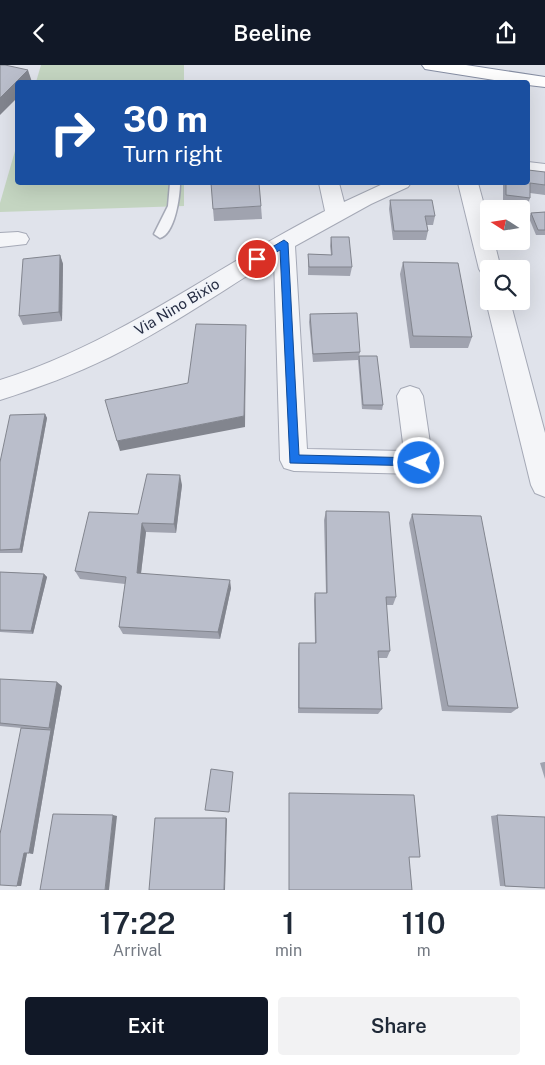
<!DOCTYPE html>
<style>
body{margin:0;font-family:"Public Sans",sans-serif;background:#f2f2f3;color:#1f2937;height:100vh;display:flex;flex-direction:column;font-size:19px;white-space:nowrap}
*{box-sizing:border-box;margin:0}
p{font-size:16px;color:#747a83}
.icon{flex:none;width:28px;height:28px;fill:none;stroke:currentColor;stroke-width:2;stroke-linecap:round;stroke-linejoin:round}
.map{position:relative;height:825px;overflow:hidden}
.sheet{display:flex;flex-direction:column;background:#fff;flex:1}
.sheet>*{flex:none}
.top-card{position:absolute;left:15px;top:15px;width:515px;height:105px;border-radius:5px;box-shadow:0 5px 20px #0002;background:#1a4fa0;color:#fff;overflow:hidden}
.needle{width:32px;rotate:282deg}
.fabs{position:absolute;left:480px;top:135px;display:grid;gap:10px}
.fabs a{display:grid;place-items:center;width:50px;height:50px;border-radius:5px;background:#fff;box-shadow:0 5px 20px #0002;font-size:25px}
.pin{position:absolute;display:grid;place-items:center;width:42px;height:42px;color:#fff;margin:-21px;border:2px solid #fff;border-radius:50%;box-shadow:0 1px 5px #0007}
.me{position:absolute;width:55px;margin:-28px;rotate:271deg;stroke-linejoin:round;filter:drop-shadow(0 0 4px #0008)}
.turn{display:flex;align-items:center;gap:18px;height:105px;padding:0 25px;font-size:22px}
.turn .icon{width:65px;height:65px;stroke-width:2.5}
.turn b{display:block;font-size:35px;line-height:42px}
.eta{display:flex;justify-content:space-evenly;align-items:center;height:85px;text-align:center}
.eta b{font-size:30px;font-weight:600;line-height:35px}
.primary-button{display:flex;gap:10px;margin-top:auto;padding:10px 25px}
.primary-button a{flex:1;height:58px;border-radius:5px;background:#111827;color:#fff;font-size:20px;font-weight:600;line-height:58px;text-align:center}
.primary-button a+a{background:#f2f2f3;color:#1f2937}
header{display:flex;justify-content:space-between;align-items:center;height:65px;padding:0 25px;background:#111827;color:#fff;font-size:22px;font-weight:600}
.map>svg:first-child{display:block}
.green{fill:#c4d5c1}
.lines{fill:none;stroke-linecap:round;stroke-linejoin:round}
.lane-casing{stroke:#a5a9b6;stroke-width:3}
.street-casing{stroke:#a5a9b6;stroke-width:2}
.highway-casing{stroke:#868ea3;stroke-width:2}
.lane{fill:#f4f5f8;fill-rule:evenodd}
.street{fill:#f4f5f8;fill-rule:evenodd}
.highway{fill:#fff;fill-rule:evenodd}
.wall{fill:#a0a3af}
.shaded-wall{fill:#82858e}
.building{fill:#babecb;stroke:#82858e}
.route{fill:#1a73e8;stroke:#114b97}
.labels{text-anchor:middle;stroke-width:4;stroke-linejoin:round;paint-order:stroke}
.street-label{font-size:15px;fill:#272e44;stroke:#f0f3f8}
</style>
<header><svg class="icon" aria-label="back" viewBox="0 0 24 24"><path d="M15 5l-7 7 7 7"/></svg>Beeline<svg class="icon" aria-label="share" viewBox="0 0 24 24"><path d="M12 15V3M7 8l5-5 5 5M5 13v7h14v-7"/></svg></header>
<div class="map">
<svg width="545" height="825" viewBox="0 0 545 825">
<rect width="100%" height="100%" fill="#e0e3eb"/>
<g class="green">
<polygon points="41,0 184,0 184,17 36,17"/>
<polygon points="17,79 18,118 184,118 184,141 0,147 0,138"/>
</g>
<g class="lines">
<g class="lane-casing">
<path id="lane" d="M170,118h10c0,13 -5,51 -20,55l-6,-4 14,-28z"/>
</g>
<g class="street-casing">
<g id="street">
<polygon points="528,97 545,99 545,111 528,109"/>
<path d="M319,118h20l5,19 41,-19h26l-3,4 -37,17 -76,42 12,203 97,2 -7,-55 4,-7 9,-3 9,3 4,7 10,67 -4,8 -10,3 -125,-3 -10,-3 -4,-8 -6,-201c-54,33 -107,70 -164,98 -35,17 -72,31 -110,43v-20c119,-37 215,-113 325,-169z"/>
<polygon points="458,118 478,118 489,158 489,176 494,176 501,204 489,204 489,211 482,209 479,204"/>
<polygon points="18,167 26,169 29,174 26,179 0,182 0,168"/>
<polygon points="489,232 489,236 510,236 545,368 545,432 535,428 531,420 486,236"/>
</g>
</g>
<g class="highway-casing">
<polygon id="highway" points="422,0 466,0 545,12 545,22 528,20 528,18 513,18 431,5 425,4"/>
</g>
<use href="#lane" class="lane"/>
<use href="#street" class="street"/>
<use href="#highway" class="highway"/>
</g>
<g class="wall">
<polygon points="545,107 545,130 530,128 530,133 527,142 503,140 503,118 528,118"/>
<polygon points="390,135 435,151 433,160 427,160 428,166 426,175 393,175 389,144"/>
<polygon points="261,141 262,154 214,156 213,144"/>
<polygon points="545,147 545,170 536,170 529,153 531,148"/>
<polygon points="331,172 352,202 350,211 308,210 308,189 331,190 330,181"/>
<polygon points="60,190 63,199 62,256 23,260 19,251"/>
<polygon points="403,197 472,272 468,283 410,283 400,209"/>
<polygon points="310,249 360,287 359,291 383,340 382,345 362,344 358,295 313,297 309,257"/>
<polygon points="45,349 47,353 22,488 0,488 0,397"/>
<polygon points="182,420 176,468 146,467 141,508 231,523 220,574 123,569 119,562 125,519 80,514 75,506 138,449"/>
<polygon points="326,446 396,532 393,540 386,540 390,586 387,593 378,593 382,644 378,649 298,648 298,584 299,578 315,578 314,535 315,528 326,528 324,455"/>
<polygon points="412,449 518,643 511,648 442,646 409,458"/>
<polygon points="0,507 44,509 47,512 33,569 0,567"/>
<polygon points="0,614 62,621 54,666 33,789 27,788 21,821 17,821 21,663 0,661"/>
<polygon points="544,697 545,697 545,714 540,698"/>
<polygon points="289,728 420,792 409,792 412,825 289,825"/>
<polygon points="497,750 545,823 500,821 491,751"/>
</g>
<g class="shaded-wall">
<polygon points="28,5 32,17 18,18 18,32 0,50 0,33"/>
<polygon points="60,190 63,199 62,256 59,247"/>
<polygon points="246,260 246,272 245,362 120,386 117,376 244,351"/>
<polygon points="45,349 47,353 22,488 20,484"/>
<polygon points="180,410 182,420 176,468 174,459"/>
<polygon points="142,458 146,467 140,516 137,508"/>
<polygon points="44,509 47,512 33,569 31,566"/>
<polygon points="230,515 231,523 220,574 218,567"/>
<polygon points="57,617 62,621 54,666 33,789 29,788 51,664 49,663"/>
<polygon points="113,750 117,751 109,825 105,825"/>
<polygon points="226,753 227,754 225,825 224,825"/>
<polygon points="24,788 27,788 21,821 17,821"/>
</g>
<g class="building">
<polygon points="0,0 5,0 28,5 0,33"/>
<polygon points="528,105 545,107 545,120 530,118 530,133 506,130 506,118 528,118"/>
<polygon points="211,118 259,118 261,141 213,144"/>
<polygon points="390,135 432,135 435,151 425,151 428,166 394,166"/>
<polygon points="545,147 545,165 538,165 531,148"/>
<polygon points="331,172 349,172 352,202 309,202 308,189 332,190"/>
<polygon points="60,190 59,247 19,251 23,194"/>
<polygon points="403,197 458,198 472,272 413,271"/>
<polygon points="357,248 360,287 313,289 310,249"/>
<polygon points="196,259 246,260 244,351 117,376 105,335 188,318"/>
<polygon points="359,291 377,291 383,340 363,340"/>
<polygon points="45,349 20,484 0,485 0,397 10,350"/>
<polygon points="147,409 180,410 174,459 142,458 137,508 230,515 218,567 119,562 126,512 75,506 89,447 138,449"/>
<polygon points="326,446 389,447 396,532 386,532 390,586 378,586 382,644 299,643 299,578 316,578 315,528 327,528"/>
<polygon points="412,449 481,451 518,643 448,641"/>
<polygon points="0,507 44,509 31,566 0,565"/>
<polygon points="0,614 57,617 49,663 0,658"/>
<polygon points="21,663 51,665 29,788 24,788 17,821 0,820 0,769"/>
<polygon points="211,704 233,707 229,747 205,745"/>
<polygon points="289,728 414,730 420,792 409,792 412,825 289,825"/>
<polygon points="53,749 113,750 105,825 40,825"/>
<polygon points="497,750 545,752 545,823 505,821"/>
<polygon points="155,753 226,753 224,825 149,825"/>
</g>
<polygon class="route" points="284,175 288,178 299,390 419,393 425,398 423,401 290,398 280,185 260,197 254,197 252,194"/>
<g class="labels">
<g class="street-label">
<text transform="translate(177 242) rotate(-31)" y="5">Via Nino Bixio</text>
</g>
</g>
</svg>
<div class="fabs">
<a><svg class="needle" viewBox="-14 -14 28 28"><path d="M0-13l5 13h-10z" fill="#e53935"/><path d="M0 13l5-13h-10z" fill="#747a83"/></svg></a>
<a><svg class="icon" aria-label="search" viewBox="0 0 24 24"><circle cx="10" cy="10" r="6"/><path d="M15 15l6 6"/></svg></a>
</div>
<div class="pin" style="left:257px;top:194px;background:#d93025"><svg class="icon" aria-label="arrive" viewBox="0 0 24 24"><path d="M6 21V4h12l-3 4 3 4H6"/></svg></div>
<svg class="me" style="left:419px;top:398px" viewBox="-20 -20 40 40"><circle r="17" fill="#1a73e8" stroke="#fff" stroke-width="3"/><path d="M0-11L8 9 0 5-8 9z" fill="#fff"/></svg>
<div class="top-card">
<div class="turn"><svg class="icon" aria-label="right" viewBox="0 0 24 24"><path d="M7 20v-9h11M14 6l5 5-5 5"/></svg><div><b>30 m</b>Turn right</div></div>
</div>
</div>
<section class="sheet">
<div class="eta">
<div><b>17:22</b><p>Arrival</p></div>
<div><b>1</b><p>min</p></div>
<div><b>110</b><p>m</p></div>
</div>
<div class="primary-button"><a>Exit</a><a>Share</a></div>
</section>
